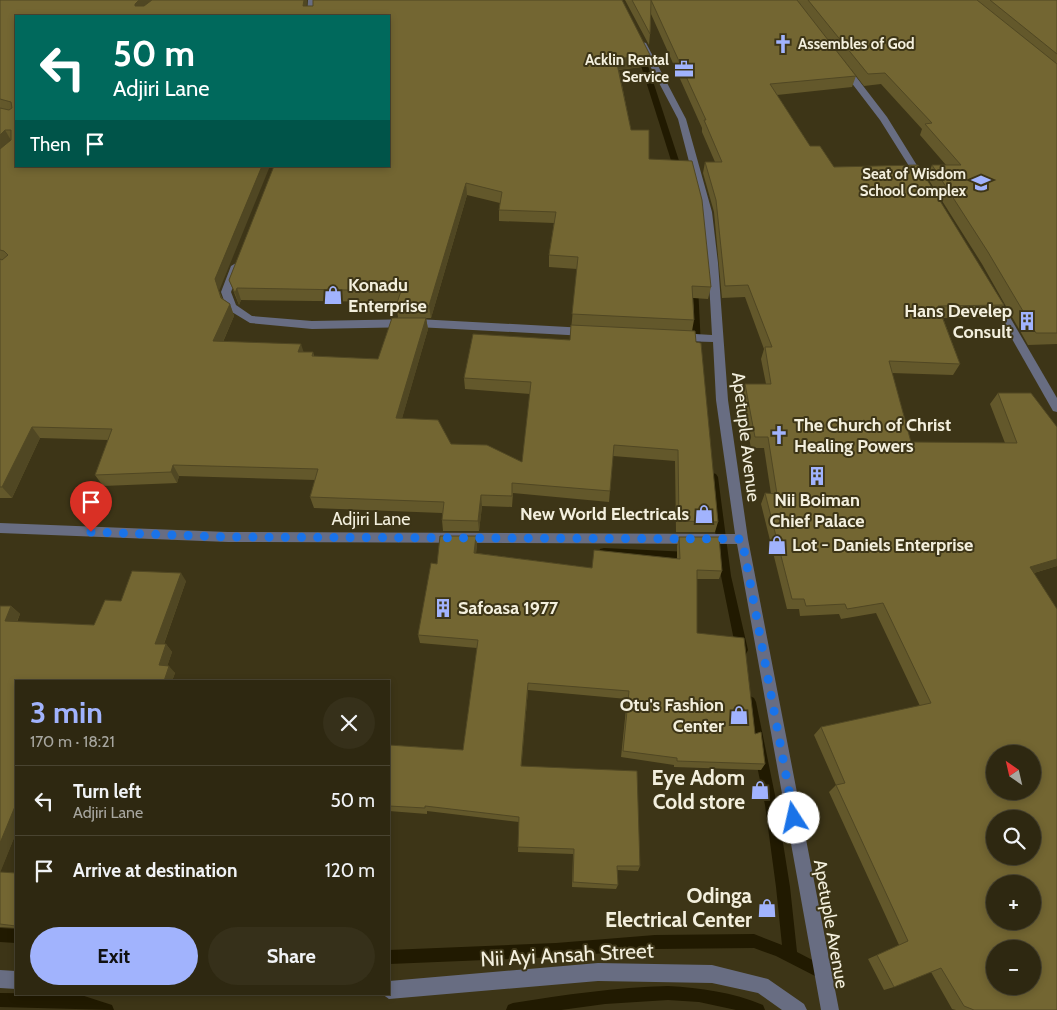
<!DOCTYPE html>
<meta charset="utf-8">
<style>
body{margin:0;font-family:Cabin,sans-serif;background:#36301a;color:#f1f3f6;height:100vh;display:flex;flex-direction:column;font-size:19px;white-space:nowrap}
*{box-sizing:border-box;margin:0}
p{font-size:16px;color:#a7a69f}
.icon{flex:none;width:28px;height:28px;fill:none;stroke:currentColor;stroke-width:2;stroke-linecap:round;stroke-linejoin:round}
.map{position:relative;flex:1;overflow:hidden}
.panel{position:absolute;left:15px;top:680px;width:375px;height:315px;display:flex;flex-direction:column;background:#2e2811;border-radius:0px;box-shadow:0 2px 8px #0003,0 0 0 1px #494431}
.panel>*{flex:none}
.hud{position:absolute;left:15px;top:15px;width:375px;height:152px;border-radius:0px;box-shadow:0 2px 8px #0003,0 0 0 1px #494431;background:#00695c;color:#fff;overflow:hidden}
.needle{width:32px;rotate:326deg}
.fabs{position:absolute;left:986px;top:745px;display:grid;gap:10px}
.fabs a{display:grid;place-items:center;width:55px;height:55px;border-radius:50%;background:#2e2811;box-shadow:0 2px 8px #0003,0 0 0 1px #494431;font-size:25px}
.pin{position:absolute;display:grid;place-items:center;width:42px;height:42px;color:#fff;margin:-51px -21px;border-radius:50% 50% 50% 0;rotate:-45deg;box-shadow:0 0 5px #0007}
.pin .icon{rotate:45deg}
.me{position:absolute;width:55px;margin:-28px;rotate:350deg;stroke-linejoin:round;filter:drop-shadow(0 0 4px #0008)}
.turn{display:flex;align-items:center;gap:18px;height:105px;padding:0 15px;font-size:22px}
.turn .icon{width:65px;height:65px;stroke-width:2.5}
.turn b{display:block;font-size:35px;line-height:42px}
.then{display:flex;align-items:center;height:48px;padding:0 15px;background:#0003;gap:10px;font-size:19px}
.round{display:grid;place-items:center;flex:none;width:52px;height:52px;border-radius:26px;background:#36301a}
.head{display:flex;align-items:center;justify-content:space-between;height:85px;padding:0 15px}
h1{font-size:30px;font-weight:700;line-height:38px;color:#a1b3fd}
.cta{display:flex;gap:10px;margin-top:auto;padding:10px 15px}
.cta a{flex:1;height:58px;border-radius:30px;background:#a1b3fd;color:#111;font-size:20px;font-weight:700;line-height:58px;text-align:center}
.cta a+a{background:#36301a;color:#f1f3f6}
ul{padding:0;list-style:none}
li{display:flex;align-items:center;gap:15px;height:70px;padding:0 15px;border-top:1px solid #494431}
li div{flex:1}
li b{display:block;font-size:19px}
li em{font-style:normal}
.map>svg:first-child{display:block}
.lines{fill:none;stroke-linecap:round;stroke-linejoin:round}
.stream{fill:#211a01;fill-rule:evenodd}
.minor{fill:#686d82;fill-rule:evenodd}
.wall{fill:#63582b;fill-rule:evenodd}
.shaded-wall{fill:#504723}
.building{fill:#736632;stroke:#504723;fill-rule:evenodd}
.route{stroke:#1a73e8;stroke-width:9;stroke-dasharray:0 16.2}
.labels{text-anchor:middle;stroke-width:4;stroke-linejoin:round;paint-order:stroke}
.far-poi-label{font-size:15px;font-weight:bold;fill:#f3efdd;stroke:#3d3517;text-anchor:end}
.poi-label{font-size:18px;font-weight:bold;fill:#f3efdd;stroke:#3d3517;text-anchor:start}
.street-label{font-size:18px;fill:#f3efdd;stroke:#3d3517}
.near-poi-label{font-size:21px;font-weight:bold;fill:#f3efdd;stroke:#3d3517;text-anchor:end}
.near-street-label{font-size:21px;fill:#f3efdd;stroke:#3d3517}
</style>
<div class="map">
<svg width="1057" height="1010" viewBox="0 0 1057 1010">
<rect width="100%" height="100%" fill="#3d3517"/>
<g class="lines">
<g class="stream">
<polygon points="637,53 641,53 648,66 683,173 681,174 675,173"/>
<polygon points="694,283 698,286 701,347 697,350 693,347 690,286"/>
<polygon points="713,473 716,474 718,477 731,576 748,650 746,654 742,655 738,654 736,650 721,576 708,477 710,474"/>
<polygon points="604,548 689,552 693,553 694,556 693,559 689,560 604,556 600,555 599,552 600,549"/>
<polygon points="750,696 754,698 756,702 777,805 790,887 797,952 822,965 824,970 822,975 817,977 776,956 754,948 655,949 556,957 389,964 389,950 556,943 655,935 754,934 782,945 776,887 765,805 744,702 746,698"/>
<polygon points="0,928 16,929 16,943 0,942"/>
<path d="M668,986c33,2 64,6 95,19l2,5h-29l-37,-8 -31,-2 -63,4 -44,6h-55l2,-5 5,-2c52,-8 103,-16 155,-17z"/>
<polygon points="0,993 78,994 112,1005 114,1010 0,1007"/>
</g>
<g class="minor">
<polygon points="308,0 314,0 314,16 307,16"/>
<polygon points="639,41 646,43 686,119 712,212 718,263 728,400 748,539 839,1010 821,1010 737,544 228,542 0,533 0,523 228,532 735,534 716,400 713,342 679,341 674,337 679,333 712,335 708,263 702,212 678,119 638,43"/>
<polygon points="841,65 847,65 887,117 926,180 925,182 919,182 880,120 841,69"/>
<polygon points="236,263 241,266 231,292 236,305 252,316 312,321 417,319 586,328 591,332 586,336 417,327 312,329 250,323 227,309 221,292 231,266"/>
<polygon points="992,292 997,295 1057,398 1057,412 1053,411 987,295"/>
<polygon points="598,963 712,965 768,979 804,1004 807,1010 782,1010 758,993 712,983 598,981 389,999 382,994 389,994 389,981"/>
<polygon points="0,970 16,971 16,989 0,988"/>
</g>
</g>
<g class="wall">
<path d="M0,0h307l-1,6 343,60 -30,4 12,60 18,29 62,128 -3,12 -15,-1 1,22 -2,11 4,11 22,180 -3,10h-39l-1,-71 -62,-5 -4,46 -96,-9 -1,14 -30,-1 -3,25h-36l-1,-11v-7l-128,-5 -4,-11 5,-17 -136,-4 -2,7 -74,3 -8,-11 13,-35 -68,-2 -28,60h-12zM16,16l373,150 -160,114 10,25 2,-5 156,2 -1,4 2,11 -20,42 -64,-3 -1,-4h-9l-81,-10 11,-26 -4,-12 -8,-6 -3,-7zM467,195l33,8 -1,7v11l55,2 -5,32v12l28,2 -7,71 -106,38 1,11 65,5 -8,68 -71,-18 -49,-26 26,-89 -2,-11h5z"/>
<polygon points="625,0 1057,0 1057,344 1028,345 982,264 927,177 932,165 946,165 920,135 922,129 881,84 864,86 841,56 856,76 852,87 777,95 810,146 834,167 1004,305 997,317 943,318 960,364 953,375 892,373 911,442 1005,443 990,404 998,393 1057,427 1057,566 1034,573 1057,1010 956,1010 952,1009 931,972 894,987 884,990 868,959 899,945 829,792 836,785 814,735 821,727 920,706 876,613 841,619 839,614 800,616 799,609 787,609 761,504 765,493 771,494 764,448 751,448 741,396 745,384 766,384 761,359 764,349 745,297 722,298 714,212 703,173 705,162 715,162 702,132 702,128 651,14 650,34 649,45"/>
<polygon points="476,536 477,545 476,553 592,568 677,559 677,546 679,537 722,571 719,579 697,579 697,633 755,734 765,764 761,770 674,767 674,765 621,757 627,699 528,690 521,766 640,866 638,871 617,870 618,885 616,889 572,887 573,854 518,852 519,822 427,811 427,814 389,811 389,745 463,750 477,648 420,643 418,635 437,564"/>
<polygon points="186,581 164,644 166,644 172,652 167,666 175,673 172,681 16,681 16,833 0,872 16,873 16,928 0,927 0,606 11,606 20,614 17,622 94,625 121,601"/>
</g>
<g class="shaded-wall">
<polygon points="139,0 157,0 139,15 135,6 135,4"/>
<polygon points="304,0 307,0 306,16 303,6"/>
<polygon points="650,55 649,66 615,70 616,59"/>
<polygon points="5,130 12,142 0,153 0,135"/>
<polygon points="262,166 270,166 219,291 225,310 215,279"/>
<polygon points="466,183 467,195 431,318 429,306"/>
<polygon points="237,288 241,300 239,305 235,293"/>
<polygon points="230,304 234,316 218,353 213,341"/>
<polygon points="426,318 428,329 399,429 396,418"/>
<polygon points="301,344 305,356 298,352"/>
<polygon points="32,427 40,438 12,498 2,487"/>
<polygon points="173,465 179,476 177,483 171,472"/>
<polygon points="481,495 482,506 479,531 478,521"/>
<polygon points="476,536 477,545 475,562 474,553"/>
<polygon points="1057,559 1057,566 1020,577 1030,567"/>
<polygon points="181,573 186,581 161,652 155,644"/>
<polygon points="11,606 20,614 13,629 5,621"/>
<polygon points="166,644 172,652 165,673 159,665"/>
<polygon points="169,666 175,673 172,681 164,681"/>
<polygon points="528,683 528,690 521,772 521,766"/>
<polygon points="16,804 16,833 0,873 0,843"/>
</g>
<g class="building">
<polygon points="0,0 139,0 135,4 135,6 144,6 152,0 304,0 303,6 313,6 313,0 622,0 650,55 616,59 631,130 649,130 649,159 692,161 702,200 711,287 692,286 694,320 572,314 578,257 549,255 556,212 499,210 502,192 466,183 429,306 396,306 401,291 237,288 235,293 229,280 274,166 389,166 389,16 16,16 16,166 262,166 215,279 221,298 230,304 213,341 301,344 298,352 313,352 312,356 378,359 392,318 426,318 396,418 438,420 451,444 487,445 522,462 531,382 464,378 473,334 570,340 571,325 695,331 696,342 701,343 718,522 679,521 678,450 614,445 610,491 512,483 512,496 481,495 478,521 442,520 444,502 310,497 318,469 173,465 171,472 95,475 112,429 32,427 2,487 0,487 0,259 2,260 8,255 4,251 0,250 0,149 11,140 11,130 5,130 0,135 0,108 9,110 12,108 11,102 0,99"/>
<path d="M632,0h165l59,76 -86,8 40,62h10l14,21 84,-2 86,140 -66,1 22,58 -71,-3 22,81 106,1 -19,-50h33l26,34v132l-27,8 27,42v401h-83l-10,-4 -23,-38 -47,19 -17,-32 31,-14 -72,-156 9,-2 -24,-56 110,-24 -48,-100 -36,6 -2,-5 -39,2 -2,-7h-12l-27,-106 12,1 -9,-57h-13l-10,-53h26l-6,-37h7l-24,-62 -23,1 -9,-86 -11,-38h17l-18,-42h2l-55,-120 -1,34zM995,754h37v37h-37zM995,819h37v37h-37zM995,884h37v37h-37zM995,949h37v37h-37z"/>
<polygon points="808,0 977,0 1057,64 1057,333 1036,333 988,252 932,165 961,165 925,124 932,123 885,73 868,74"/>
<polygon points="990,0 1057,0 1057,54"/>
<polygon points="440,536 476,536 474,553 592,568 594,550 680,559 679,537 719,537 722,571 697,570 697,633 744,638 755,734 761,732 765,764 677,761 677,758 623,751 629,691 528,683 521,766 637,771 640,866 617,866 618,885 573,882 574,849 518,847 519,817 425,806 425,808 389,806 389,745 463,750 478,640 418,635 431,563 437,564"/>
<polygon points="132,571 181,573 155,644 166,644 159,665 169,666 164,681 16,681 16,804 0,843 0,606 11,606 5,621 94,625 105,600 121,601"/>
<polygon points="0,872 16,873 16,926 0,924"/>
</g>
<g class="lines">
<polyline class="route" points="91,532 228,537 742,539 794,818"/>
</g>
<defs>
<g id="church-bare" transform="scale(1.5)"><path d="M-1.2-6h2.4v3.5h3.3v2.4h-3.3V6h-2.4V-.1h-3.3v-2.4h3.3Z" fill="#a1b3fd" stroke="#3d3517" stroke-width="2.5" paint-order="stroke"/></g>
<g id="office-bare" transform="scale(1.5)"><path d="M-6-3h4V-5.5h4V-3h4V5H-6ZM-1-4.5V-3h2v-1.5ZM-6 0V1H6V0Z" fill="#a1b3fd" stroke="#3d3517" stroke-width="2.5" paint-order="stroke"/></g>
<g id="school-bare" transform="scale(1.5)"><path d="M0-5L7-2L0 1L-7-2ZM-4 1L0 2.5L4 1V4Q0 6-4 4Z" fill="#a1b3fd" stroke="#3d3517" stroke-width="2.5" paint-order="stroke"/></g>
<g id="shop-bare" transform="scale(1.5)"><path d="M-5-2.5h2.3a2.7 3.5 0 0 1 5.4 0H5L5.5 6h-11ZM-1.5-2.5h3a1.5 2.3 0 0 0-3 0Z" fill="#a1b3fd" stroke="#3d3517" stroke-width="2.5" paint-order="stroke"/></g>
<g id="building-bare" transform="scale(1.5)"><path d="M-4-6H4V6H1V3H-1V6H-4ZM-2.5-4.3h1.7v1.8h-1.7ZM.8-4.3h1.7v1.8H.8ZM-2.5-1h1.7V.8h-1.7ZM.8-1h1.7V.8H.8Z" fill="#a1b3fd" stroke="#3d3517" stroke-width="2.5" paint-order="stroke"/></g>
</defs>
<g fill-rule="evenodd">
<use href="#church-bare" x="783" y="44"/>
<use href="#office-bare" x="684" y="69"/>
<use href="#school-bare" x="981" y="183"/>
<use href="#shop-bare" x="333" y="295"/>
<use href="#building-bare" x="1027" y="321"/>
<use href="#church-bare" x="779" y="435"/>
<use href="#building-bare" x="817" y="476"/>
<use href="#shop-bare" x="704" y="514"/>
<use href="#shop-bare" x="777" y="545"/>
<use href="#building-bare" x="443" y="608"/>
<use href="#shop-bare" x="739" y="715"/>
<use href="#shop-bare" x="760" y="790"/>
<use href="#shop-bare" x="767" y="908"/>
</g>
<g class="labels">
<g class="far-poi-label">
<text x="798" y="49" text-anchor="start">Assembles of God</text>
<text x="669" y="65">Acklin Rental<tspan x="669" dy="17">Service</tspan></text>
<text x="966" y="179">Seat of Wisdom<tspan x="966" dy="17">School Complex</tspan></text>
</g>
<g class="poi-label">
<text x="348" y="291">Konadu<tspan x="348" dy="21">Enterprise</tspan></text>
<text x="1012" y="317" text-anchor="end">Hans Develep<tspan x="1012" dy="21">Consult</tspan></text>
<text x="794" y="431">The Church of Christ<tspan x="794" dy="21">Healing Powers</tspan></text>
<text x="817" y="506" text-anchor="middle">Nii Boiman<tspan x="817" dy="21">Chief Palace</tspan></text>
<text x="689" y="520" text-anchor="end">New World Electricals</text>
<text x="792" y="551">Lot - Daniels Enterprise</text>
<text x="458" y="614">Safoasa 1977</text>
<text x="724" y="711" text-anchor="end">Otu's Fashion<tspan x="724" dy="21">Center</tspan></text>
</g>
<g class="street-label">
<text transform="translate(746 437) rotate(83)" y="6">Apetuple Avenue</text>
<text x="371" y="525">Adjiri Lane</text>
<text transform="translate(831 924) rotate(80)" y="6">Apetuple Avenue</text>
</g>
<g class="near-poi-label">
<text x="745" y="785">Eye Adom<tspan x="745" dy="24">Cold store</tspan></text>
<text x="752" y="903">Odinga<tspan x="752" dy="24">Electrical Center</tspan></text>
</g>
<g class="near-street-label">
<text transform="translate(567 955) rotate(-3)" y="7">Nii Ayi Ansah Street</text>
</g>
</g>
</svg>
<div class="fabs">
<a><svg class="needle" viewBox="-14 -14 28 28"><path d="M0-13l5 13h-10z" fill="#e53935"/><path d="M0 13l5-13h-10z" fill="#a7a69f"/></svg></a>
<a><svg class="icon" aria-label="search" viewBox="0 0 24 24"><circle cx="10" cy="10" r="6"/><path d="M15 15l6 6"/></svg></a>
<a>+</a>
<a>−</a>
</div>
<div class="pin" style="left:91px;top:532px;background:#d93025"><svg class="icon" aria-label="arrive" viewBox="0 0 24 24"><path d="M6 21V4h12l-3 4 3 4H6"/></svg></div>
<svg class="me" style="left:794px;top:818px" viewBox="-20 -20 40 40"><circle r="19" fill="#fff"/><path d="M0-13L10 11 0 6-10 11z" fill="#1a73e8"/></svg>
<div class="hud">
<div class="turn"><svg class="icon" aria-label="left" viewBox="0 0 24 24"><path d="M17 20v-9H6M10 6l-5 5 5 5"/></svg><div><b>50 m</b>Adjiri Lane</div></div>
<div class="then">Then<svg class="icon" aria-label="arrive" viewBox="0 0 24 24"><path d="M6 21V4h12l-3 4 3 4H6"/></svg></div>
</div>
<section class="panel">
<div class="head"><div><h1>3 min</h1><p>170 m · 18:21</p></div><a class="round"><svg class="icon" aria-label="close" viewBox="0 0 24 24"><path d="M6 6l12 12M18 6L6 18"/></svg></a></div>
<ul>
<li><svg class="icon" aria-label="left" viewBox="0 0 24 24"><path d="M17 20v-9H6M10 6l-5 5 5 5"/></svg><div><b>Turn left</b><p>Adjiri Lane</p></div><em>50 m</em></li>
<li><svg class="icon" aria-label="arrive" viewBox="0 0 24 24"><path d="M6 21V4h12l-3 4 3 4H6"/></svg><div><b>Arrive at destination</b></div><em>120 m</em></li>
</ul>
<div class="cta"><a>Exit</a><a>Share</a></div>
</section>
</div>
